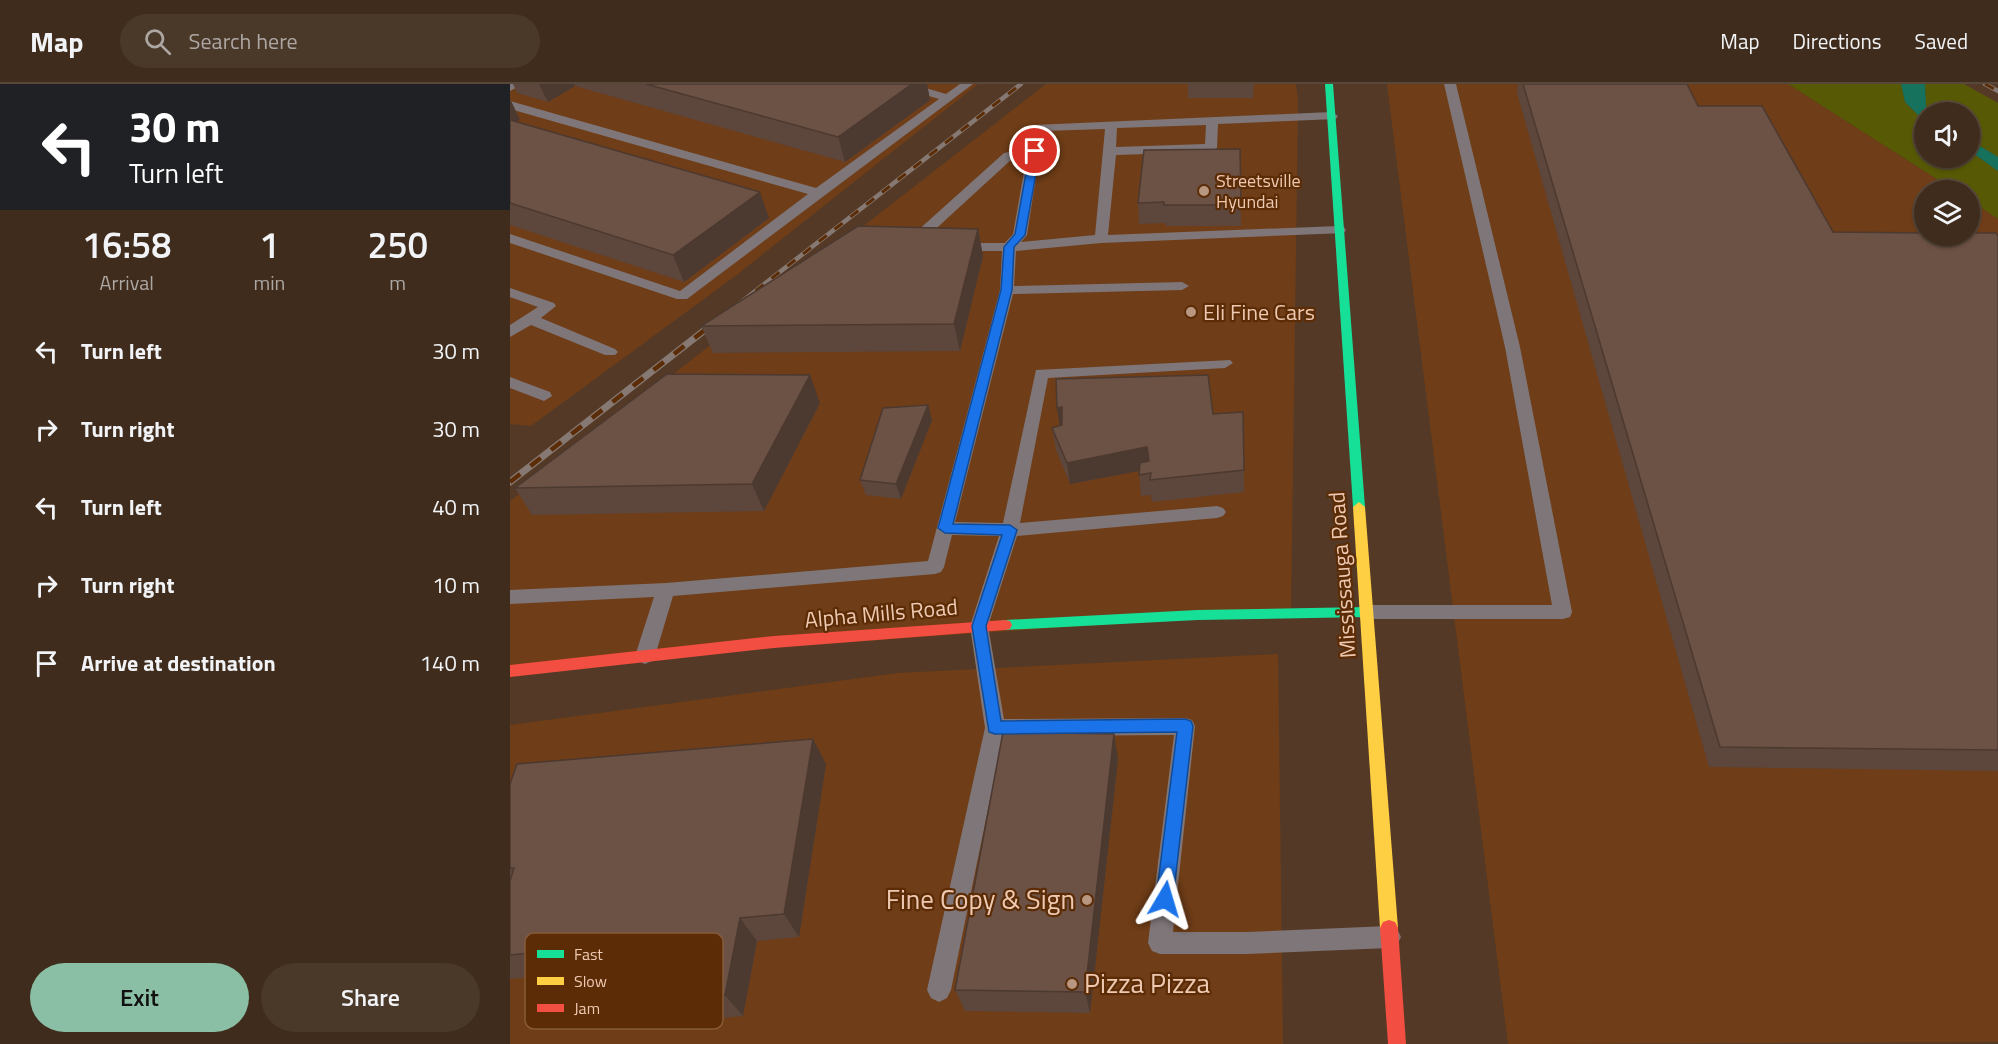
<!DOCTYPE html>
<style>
body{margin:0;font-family:"Titillium Web",sans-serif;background:#4a3829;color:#f1f3f6;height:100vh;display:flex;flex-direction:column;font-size:22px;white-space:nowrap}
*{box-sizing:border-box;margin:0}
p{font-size:20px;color:#ada7a3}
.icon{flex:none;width:33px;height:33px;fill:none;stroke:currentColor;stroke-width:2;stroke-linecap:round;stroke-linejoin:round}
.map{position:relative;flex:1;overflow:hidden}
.drawer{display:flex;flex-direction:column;background:#3f2c1c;width:510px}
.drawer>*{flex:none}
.guide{background:#202124;color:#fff;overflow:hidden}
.buttons{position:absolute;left:1404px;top:18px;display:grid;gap:12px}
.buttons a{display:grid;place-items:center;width:66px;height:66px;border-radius:50%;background:#3f2c1c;box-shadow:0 2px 4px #0004,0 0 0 2px #58483b;font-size:30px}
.pin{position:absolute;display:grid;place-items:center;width:51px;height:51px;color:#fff;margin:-26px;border:3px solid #fff;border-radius:50%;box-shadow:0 2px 6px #0007}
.me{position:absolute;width:66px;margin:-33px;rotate:7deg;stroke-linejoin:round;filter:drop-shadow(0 0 4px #0008)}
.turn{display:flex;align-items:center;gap:21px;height:126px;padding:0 30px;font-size:27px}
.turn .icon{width:78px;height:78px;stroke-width:2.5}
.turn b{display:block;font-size:42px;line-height:51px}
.eta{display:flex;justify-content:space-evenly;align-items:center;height:102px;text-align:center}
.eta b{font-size:36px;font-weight:600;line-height:42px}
.primary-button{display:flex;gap:12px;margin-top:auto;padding:12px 30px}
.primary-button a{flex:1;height:69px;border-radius:36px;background:#8abfa5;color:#111;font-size:24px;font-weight:600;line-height:69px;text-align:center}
.primary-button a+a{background:#4a3829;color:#f1f3f6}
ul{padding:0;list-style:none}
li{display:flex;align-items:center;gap:18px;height:78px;padding:0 30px}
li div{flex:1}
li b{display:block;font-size:22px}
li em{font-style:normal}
header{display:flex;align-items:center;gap:36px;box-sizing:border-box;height:84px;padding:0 30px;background:#3f2c1c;border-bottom:2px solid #58483b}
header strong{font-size:28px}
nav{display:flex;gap:33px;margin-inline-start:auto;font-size:21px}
.search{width:420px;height:54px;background:#4a3829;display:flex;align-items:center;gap:15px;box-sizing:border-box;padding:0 21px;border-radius:33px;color:#ada7a3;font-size:22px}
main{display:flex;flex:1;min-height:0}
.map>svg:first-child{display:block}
.built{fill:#6f3d17}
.green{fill:#575905}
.water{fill:#16725d}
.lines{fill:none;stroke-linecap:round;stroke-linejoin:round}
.lane{fill:#7f7679;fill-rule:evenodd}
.fast{fill:#16e098;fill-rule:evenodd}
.slow{fill:#ffcf43;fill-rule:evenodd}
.jam{fill:#f24e42;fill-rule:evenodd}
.rail-far1-casing{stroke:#867872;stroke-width:4.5}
.rail-casing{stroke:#867872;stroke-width:7}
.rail-far1{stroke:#5b2c05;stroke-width:3;stroke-dasharray:10;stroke-linecap:butt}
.rail{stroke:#5b2c05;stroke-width:4.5;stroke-dasharray:13;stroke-linecap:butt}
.wall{fill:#5d463b}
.shaded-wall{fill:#4c3930}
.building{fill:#6c5145;stroke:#4c3930;stroke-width:1.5}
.route{fill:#1a73e8;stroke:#114b97;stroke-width:1.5}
.poi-dot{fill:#b89781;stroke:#5b2c05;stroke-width:2}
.labels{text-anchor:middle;stroke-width:4.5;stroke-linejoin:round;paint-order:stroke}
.far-poi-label{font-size:18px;fill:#eec9b2;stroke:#5b2c05;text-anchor:start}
.poi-label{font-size:22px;fill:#eec9b2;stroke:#5b2c05;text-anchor:start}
.street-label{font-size:22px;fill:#eec9b2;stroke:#5b2c05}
.near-poi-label{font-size:27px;fill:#eec9b2;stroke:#5b2c05;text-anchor:end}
.key{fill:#5b2c05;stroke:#875b39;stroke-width:1.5}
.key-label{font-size:16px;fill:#eec9b2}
</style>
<header>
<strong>Map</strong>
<div class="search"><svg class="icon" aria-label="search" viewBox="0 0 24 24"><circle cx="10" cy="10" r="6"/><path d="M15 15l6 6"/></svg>Search here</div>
<nav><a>Map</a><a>Directions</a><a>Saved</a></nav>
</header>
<main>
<section class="drawer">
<div class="guide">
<div class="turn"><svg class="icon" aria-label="left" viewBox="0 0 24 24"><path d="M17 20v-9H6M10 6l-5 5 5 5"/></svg><div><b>30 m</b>Turn left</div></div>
</div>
<div class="eta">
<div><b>16:58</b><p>Arrival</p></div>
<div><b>1</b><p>min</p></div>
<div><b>250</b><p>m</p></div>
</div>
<ul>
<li><svg class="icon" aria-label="left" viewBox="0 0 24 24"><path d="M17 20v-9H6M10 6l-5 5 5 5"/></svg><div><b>Turn left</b></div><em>30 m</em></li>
<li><svg class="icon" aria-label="right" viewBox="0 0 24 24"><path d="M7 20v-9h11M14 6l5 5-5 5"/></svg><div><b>Turn right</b></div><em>30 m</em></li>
<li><svg class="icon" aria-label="left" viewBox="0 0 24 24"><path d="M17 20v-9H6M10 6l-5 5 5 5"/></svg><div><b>Turn left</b></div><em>40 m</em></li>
<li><svg class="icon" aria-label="right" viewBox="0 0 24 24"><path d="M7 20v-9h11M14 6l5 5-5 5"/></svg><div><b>Turn right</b></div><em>10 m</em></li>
<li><svg class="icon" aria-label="arrive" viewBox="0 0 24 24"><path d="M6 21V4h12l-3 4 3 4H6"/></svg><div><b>Arrive at destination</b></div><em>140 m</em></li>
</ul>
<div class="primary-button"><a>Exit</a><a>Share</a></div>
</section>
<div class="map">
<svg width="1488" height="960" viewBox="0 0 1488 960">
<rect width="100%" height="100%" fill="#543a26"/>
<g class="built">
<polygon points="0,0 468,0 224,193 21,342 0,340"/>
<polygon points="536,0 786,0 788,17 781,528 0,581 0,417"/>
<polygon points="877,0 1278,0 1444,106 1414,106 1414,152 1460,152 1460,116 1488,135 1488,958 998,960"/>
<polygon points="768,570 773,960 0,960 0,641 388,589"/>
</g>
<g class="green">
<polygon points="1278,0 1391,0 1395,18 1414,37 1414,74 1460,74 1460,67 1488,87 1488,135 1460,116 1460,106 1444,106"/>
<polygon points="1415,0 1454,0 1488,19 1488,73 1460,56 1460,28 1421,28 1416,22"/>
</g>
<g class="water">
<polygon points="1391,0 1415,0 1416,22 1421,28 1414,28 1414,37 1395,18"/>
<polygon points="1460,56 1488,73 1488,87 1460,67"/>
</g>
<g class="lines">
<g class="lane">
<polygon points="0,0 13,0 0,7"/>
<polygon points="392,0 402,0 436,10 450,0 463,0 177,215 167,215 0,159 0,150 170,207 298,110 0,25 0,17 306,104 429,15 392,4"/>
<polygon points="934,0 946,0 1010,263 1062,528 1060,533 1053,535 856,535 849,533 847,528 849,523 856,521 1042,521 995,263"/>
<path d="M822,28l6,4 -2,3 -118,5 -1,24 -6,4 -95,3 -8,80 231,-9 5,1 2,3 -2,3 -243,10 -85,8 -2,35 168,-4 7,4 -7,4 -169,4 -58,228 48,1 33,-153 194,-10 3,3 -8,5 -177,10 -28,145 197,-17 6,2 3,4 -3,4 -6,2 -200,18 -29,90 16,93 181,-1 7,2 3,6 -22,206h74l142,-6 8,3 4,8 -4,8 -8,3 -142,6h-87l-8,-3 -4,-8 26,-208 -171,1 -52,254 -4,8 -8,4 -8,-4 -4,-8 58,-262 -15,-102 29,-90 -47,-1 -8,32 -3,5 -6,2 -262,22 -18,60 -3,5 -7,3 -7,-3 -3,-5 19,-59 -144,7v-14l156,-7 262,-22 72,-271 2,-39h-45l-7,-4 7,-4h48l8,-9 14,-79 -15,4 -96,88h-10l-2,-3 2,-3 98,-88 25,-5 5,-23zM696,41l-1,19 -89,3 1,-19zM595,45l-10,106 -74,7 6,-7 16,-104z"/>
<polygon points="0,204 44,219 46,222 31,234 105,265 108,268 105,271 95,271 21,241 0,253 0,241 28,223 0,213"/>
<polygon points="0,293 40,308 42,312 34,317 0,304"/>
</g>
<g class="fast">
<polygon points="815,0 823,0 855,423 849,428 843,423"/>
<polygon points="856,523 861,524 863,528 861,532 856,533 687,536 495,546 490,545 488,541 490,537 495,536 687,526"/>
</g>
<polygon class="slow" points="849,418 855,423 888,844 885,850 879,852 873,850 870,844 843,423"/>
<g class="jam">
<polygon points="495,536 500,537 502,541 500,545 495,546 264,564 0,593 0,581 264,552"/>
<polygon points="879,836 885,838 888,844 896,960 878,960 870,844 873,838"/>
</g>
<g class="rail-far1-casing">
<g id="rail-far1">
<polyline points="1475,0 1488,7"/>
<polyline points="230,219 511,0"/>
<polyline points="198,244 206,238"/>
</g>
</g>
<g class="rail-casing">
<polyline id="rail" points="0,398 200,242"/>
</g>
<use href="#rail-far1" class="rail-far1"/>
<use href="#rail" class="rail"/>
</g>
<g class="wall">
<polygon points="3,0 417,0 420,16 335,78 65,2 38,18 7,9"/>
<polygon points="678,0 744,0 743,14 678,14"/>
<polygon points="1008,0 1188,22 1323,148 1488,152 1488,687 1199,683 1007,9"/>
<polygon points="0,15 10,36 6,38 259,134 174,198 0,141"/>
<polygon points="730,65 731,142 656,142 655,139 629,140 628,119"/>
<polygon points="468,145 473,172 450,267 203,269 191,242"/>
<polygon points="310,319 254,427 22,431 5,404"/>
<polygon points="418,321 422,336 391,415 356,411 350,396"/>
<polygon points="547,324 703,330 733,328 734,408 642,418 641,411 631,412 629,387 560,400 546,366 542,344 550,342"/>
<polygon points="604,650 608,675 580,929 455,927 445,906"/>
<polygon points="316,680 289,853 247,857 233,932 123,943 102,922 111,884 0,895 0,700"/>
</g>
<g class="shaded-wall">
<polygon points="29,0 64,0 65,2 38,18"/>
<polygon points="402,0 417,0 420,16 335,78 328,53"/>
<polygon points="0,15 10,36 0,41"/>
<polygon points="250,108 259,134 174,198 163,171"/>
<polygon points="468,145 473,172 450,267 444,240"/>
<polygon points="300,291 310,319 254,427 242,400"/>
<polygon points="418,321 422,336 391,415 386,400"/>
<polygon points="552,323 555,344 550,345 547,324"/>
<polygon points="637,363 639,385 560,400 557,379"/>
<polygon points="604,650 608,675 580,929 575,908"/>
<polygon points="303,655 316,680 289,853 274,830"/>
<polygon points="230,834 247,857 233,932 215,911"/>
</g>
<g class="building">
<polygon points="136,0 402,0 328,53"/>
<polygon points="1013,0 1177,0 1188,22 1252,22 1323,148 1414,149 1414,152 1460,152 1460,149 1486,149 1488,152 1488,666 1210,663"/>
<polygon points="0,36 250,108 163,171 0,119"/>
<polygon points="730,65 731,121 654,121 654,118 628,119 634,66"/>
<polygon points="348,142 468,145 444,240 191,242"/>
<polygon points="157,290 300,291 242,400 5,404"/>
<polygon points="698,291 703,330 733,328 734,386 640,396 641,389 629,391 630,379 639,377 637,363 557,379 542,344 552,341 552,323 547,324 546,295"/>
<polygon points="418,321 386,400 350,396 373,324"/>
<polygon points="493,648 604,650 575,908 445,906"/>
<polygon points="303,655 274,830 230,834 215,911 102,922 118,859 0,871 0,797 4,784 0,784 0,700 7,680"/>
</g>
<polygon class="route" points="525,64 530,67 515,151 504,163 502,206 443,440 500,441 507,446 476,542 491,637 675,635 681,637 683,642 663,815 661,821 655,823 649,821 646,815 667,648 485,650 479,648 462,542 492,451 435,449 428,444 491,206 494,163 505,150 520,67"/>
<g class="poi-dot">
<circle cx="694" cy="107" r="6"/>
<circle cx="681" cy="228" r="6"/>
<circle cx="577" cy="816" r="6"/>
<circle cx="562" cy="900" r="6"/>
</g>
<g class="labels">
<g class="far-poi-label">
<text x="706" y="103">Streetsville<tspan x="706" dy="21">Hyundai</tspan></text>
</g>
<g class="poi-label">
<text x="693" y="236">Eli Fine Cars</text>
</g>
<g class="street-label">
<text transform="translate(832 491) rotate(-94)" y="8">Mississauga Road</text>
<text transform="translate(371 529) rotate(-5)" y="8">Alpha Mills Road</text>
</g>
<g class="near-poi-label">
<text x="565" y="825">Fine Copy &amp; Sign</text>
<text x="574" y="909" text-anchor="start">Pizza Pizza</text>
</g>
</g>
<rect x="15" y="849" width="198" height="96" rx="9" class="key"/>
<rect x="27" y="866" width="27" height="8" fill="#16e098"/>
<rect x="27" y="893" width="27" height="8" fill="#ffcf43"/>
<rect x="27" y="920" width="27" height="8" fill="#f24e42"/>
<g class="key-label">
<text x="64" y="876">Fast</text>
<text x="64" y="903">Slow</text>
<text x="64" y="930">Jam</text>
</g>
</svg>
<div class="buttons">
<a><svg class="icon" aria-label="sound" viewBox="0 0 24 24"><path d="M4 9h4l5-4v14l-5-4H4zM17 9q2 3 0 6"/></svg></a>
<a><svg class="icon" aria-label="layers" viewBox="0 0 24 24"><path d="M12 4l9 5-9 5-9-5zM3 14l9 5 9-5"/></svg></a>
</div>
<div class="pin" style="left:525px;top:67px;background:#d93025"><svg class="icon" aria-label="arrive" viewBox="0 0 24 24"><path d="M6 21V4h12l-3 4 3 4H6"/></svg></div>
<svg class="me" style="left:655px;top:815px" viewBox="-20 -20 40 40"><path d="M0-17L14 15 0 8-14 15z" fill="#1a73e8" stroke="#fff" stroke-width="4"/></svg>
</div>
</main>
